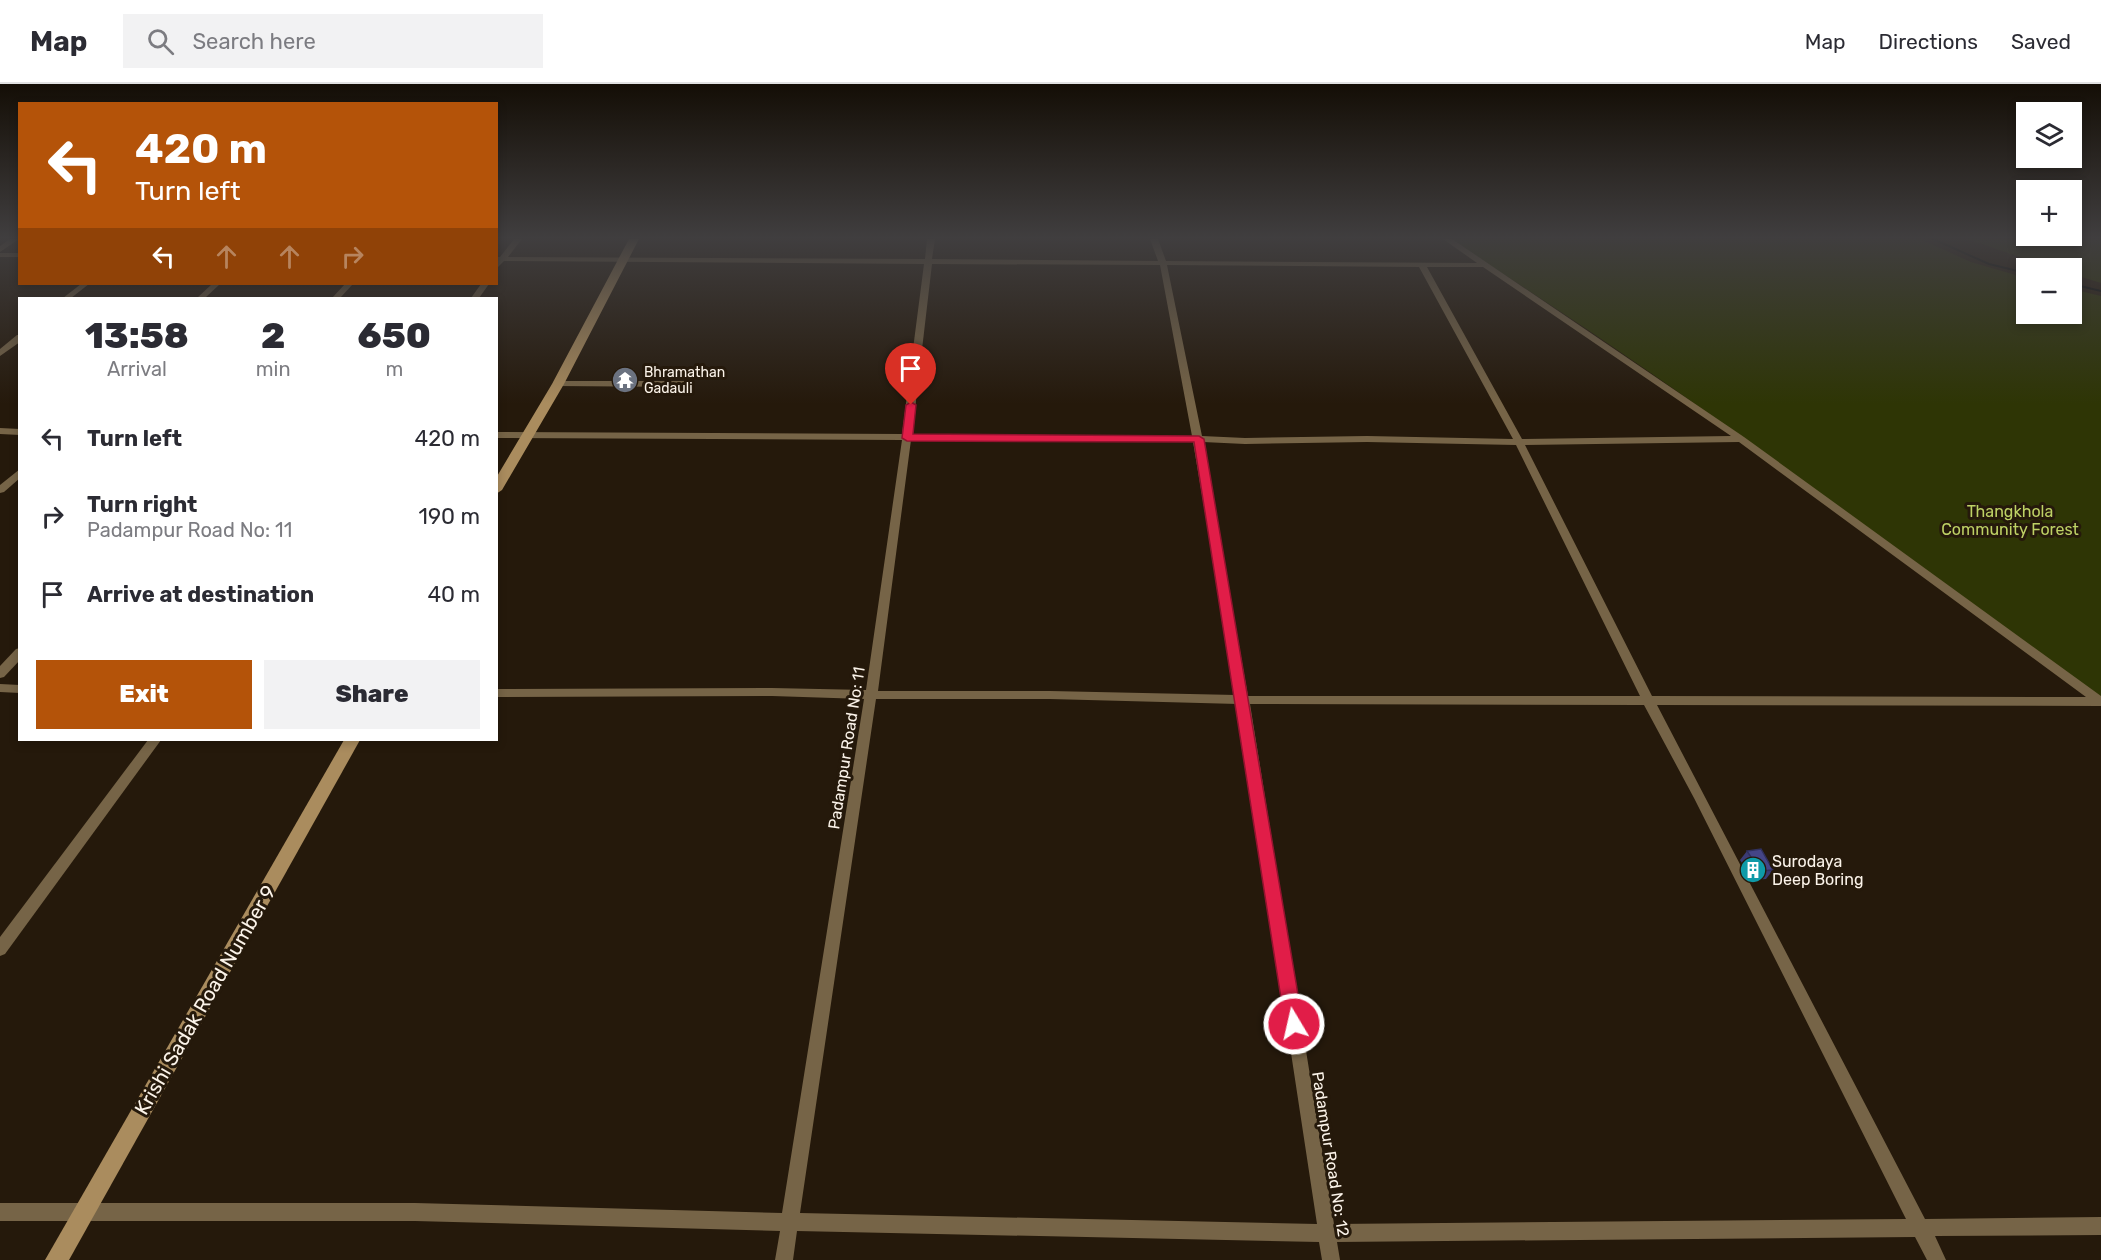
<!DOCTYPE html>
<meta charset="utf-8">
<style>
body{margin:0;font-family:Rubik,sans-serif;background:#f2f2f3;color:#2b2b33;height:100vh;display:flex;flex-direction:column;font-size:22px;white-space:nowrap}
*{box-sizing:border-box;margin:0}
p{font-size:20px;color:#7c7c81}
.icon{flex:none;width:33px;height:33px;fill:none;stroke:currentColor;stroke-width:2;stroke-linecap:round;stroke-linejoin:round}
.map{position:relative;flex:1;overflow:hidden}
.details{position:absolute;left:18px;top:213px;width:480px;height:444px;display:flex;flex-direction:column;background:#fff;border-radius:0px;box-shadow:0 3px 9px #0003}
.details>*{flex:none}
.top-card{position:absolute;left:18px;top:18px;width:480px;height:183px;border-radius:0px;box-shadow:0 3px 9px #0003;background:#b45309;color:#fff;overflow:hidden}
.tools{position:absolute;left:2016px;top:18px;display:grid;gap:12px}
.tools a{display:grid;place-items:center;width:66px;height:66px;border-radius:0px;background:#fff;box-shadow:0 3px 9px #0003;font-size:30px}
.pin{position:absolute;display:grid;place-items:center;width:51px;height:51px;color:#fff;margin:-62px -26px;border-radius:50% 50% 50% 0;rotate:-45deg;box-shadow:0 0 6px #0007}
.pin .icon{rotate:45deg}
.me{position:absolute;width:66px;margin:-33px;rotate:351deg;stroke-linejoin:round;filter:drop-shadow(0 0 4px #0008)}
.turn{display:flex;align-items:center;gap:21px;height:126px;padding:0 18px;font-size:27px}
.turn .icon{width:78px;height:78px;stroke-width:2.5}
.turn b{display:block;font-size:42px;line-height:51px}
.lanes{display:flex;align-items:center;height:57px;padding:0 18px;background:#0003;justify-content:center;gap:30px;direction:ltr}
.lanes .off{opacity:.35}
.eta{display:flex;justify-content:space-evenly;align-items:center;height:102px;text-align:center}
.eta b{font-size:36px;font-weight:800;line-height:42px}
.primary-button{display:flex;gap:12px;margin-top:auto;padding:12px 18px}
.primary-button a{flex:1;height:69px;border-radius:0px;background:#b45309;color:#fff;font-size:24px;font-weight:800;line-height:69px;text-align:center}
.primary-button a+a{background:#f2f2f3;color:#2b2b33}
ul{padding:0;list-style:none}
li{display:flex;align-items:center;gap:18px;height:78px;padding:0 18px}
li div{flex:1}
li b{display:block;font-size:22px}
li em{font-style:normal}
header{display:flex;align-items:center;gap:36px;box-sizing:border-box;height:84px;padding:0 30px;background:#fff;border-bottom:2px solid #e1e1e2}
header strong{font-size:28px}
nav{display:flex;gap:33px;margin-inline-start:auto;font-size:21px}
.search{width:420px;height:54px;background:#f2f2f3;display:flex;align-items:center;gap:15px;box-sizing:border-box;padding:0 21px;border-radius:0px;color:#7c7c81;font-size:22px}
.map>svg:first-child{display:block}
.green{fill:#2e3505}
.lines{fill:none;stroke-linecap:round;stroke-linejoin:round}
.stream{stroke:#000607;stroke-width:2}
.street{fill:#766447;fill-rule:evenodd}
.secondary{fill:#aa8c5e;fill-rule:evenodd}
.wall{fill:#3b3b74}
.building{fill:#454587;stroke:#30305e;stroke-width:1.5}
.route{fill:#e11d48;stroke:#92132f;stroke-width:1.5}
.labels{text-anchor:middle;stroke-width:6;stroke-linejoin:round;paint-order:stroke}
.far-poi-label{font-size:14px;fill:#fbf3e9;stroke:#25190b;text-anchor:start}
.park-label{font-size:16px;fill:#bed165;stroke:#25190b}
.street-label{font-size:16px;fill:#fbf3e9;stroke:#25190b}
.poi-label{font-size:16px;fill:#fbf3e9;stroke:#25190b;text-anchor:start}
.near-street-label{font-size:20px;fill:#fbf3e9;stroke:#25190b}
</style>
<header>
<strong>Map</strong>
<div class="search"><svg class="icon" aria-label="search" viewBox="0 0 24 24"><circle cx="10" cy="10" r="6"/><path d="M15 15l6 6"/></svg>Search here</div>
<nav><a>Map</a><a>Directions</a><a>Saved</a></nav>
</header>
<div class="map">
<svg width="2101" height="1176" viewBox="0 0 2101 1176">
<rect width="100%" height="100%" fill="#25190b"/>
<g class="green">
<path d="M1448,155h472l51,23 55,16v36h46v-25l29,7v404c-215,-157 -427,-320 -653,-461z"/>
<polygon points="1967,155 2101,155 2101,199 2072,190 2072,184 2052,184"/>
</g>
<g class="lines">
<g class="stream">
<polyline points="1933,155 1989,180 2026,189"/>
<polyline points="2072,200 2101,207"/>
</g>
<g class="street">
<polygon points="10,155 19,155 0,168 0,162"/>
<path d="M514,155h8l-14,18 417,2 2,-20h8l-3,20 226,2 -8,-22h8l8,22 311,2 -34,-24h9l292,198 357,259v10l-444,-1 268,514 176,-2v18l-166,1 11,24h-19l-12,-23 -578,5 3,18h-18l-3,-18 -522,-11 -4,29h-18l5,-29 -365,-10h-415v-18h415l367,10 82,-514 -92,-3 -276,1v-8l276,-1 94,2 36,-250 -406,-2v-6l406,2 22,-170 -420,-3 -8,8v-12h4zM932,180l228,1 32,171 -280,-1zM1167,181l252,2 94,172 -146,-3 -122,2 -43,-2zM1427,183h56l248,169 -209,3zM911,356l282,2 43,253 -186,-4h-172zM1203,358l42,2 122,-2 149,3 124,251h-392zM1739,358l347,255 -434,-1 -127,-251zM876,615h174l188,5 79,520 -517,-11zM1250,620l394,1 50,93 212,421 -572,5z"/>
<rect x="0" y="169" width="20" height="4"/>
<polygon points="81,200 89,200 71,214 63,214"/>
<polygon points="212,200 220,200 205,214 197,214"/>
<polygon points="345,200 353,200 340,214 332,214"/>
<polygon points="481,200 489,200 479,214 471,214"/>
<polygon points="17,251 20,251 20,258 0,272 0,265"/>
<polygon points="558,297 688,297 692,300 688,303 555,302 554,300"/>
<polygon points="0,344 20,345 20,351 0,350"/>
<polygon points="20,385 20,394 4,408 0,409 0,401"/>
<polygon points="20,564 20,576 4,593 0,594 0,582 16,565"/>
<polygon points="0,600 20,601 20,609 0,608"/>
<polygon points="148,656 161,656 5,870 0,872 0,853"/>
</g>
<g class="secondary">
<polygon points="629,155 639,155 564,300 502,406 496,410 496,394 552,300"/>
<polygon points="344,656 360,656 69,1176 45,1176"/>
</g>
</g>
<polygon class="wall" points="1747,767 1773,786 1766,795 1753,796 1740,776"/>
<polygon class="building" points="1761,765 1773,786 1760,787 1747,767"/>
<linearGradient id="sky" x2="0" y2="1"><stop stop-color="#140e06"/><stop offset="0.48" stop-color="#403e3f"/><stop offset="1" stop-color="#403e3f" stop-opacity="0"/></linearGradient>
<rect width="2101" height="320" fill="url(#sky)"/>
<polygon class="route" points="911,318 916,321 913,350 1199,352 1204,355 1303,940 1300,946 1294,948 1288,946 1285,940 1194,358 907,357 902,354 906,321"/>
<defs>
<g id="temple-disc" transform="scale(1.35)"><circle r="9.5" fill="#6b7280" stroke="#25190b"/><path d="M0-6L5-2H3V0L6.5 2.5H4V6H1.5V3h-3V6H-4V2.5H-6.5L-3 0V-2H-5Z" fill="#fff"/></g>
<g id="building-disc" transform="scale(1.35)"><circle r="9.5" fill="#0f9aa8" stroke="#25190b"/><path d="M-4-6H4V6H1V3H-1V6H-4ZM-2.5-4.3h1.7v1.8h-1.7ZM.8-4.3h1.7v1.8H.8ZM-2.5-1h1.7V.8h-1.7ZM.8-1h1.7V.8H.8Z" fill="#fff"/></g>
</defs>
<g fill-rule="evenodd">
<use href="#temple-disc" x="625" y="296"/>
<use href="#building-disc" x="1753" y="786"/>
</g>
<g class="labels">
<g class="far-poi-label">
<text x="644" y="293">Bhramathan<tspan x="644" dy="16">Gadauli</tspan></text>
</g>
<g class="park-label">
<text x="2010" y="433">Thangkhola<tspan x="2010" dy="18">Community Forest</tspan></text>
</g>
<g class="street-label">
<text transform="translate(846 664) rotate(-81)" y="6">Padampur Road No: 11</text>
<text transform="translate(1331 1070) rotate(81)" y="6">Padampur Road No: 12</text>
</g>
<g class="poi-label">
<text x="1772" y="783">Surodaya<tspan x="1772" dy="18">Deep Boring</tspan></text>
</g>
<g class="near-street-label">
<text transform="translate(205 916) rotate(-60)" y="7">Krishi Sadak Road Number 9</text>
</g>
</g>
</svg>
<div class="tools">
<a><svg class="icon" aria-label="layers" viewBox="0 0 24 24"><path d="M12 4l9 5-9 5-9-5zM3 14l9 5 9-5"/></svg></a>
<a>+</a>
<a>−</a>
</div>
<div class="pin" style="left:911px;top:321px;background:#d93025"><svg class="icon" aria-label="arrive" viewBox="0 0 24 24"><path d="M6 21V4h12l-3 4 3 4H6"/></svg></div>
<svg class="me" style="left:1294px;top:940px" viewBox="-20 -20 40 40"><circle r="17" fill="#e11d48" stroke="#fff" stroke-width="3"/><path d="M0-11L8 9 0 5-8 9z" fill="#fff"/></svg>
<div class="top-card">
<div class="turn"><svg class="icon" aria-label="left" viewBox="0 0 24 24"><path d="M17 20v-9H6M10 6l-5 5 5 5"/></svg><div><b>420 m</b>Turn left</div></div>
<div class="lanes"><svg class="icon" aria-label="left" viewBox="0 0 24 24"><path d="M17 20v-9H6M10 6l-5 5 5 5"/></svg><svg class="icon off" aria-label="ahead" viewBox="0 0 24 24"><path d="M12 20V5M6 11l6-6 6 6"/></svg><svg class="icon off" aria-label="ahead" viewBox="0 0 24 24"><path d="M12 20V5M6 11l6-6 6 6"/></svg><svg class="icon off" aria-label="right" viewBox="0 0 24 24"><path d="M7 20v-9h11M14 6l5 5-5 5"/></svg></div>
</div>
<section class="details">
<div class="eta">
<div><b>13:58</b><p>Arrival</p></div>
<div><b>2</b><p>min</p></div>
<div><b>650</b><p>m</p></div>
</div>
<ul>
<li><svg class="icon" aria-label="left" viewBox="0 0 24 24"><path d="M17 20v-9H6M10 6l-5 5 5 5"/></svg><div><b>Turn left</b></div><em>420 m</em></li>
<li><svg class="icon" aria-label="right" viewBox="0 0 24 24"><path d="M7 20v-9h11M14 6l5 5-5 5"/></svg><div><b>Turn right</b><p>Padampur Road No: 11</p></div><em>190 m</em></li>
<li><svg class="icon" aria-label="arrive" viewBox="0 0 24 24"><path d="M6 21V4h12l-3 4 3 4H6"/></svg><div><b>Arrive at destination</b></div><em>40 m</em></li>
</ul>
<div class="primary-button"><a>Exit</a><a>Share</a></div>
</section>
</div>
